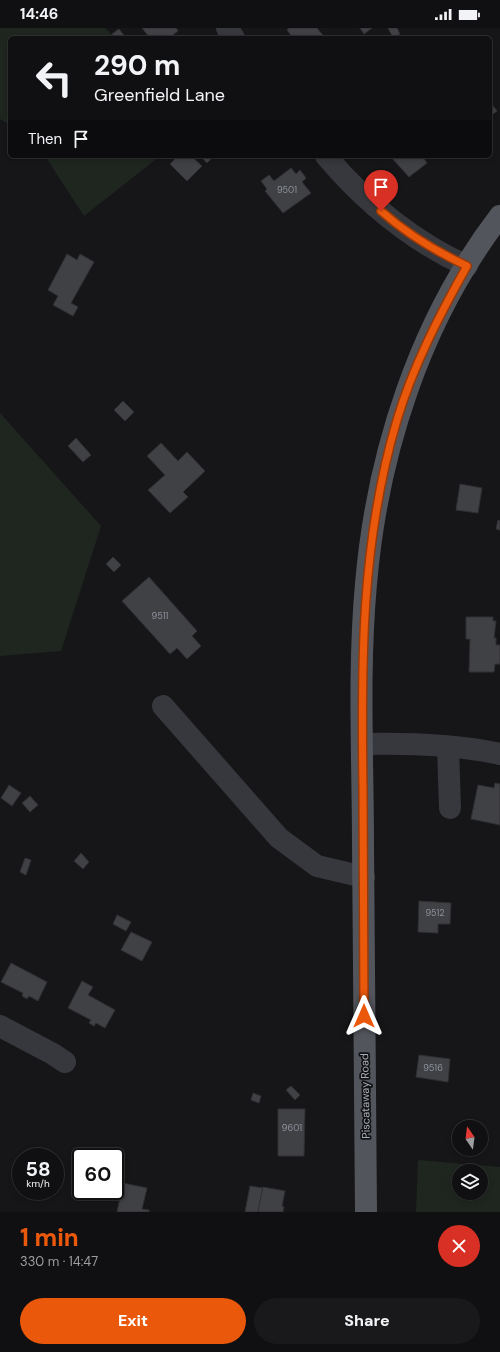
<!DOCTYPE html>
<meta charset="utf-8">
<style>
body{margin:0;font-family:"DM Sans",sans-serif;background:#19191b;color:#f1f3f6;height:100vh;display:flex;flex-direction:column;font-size:15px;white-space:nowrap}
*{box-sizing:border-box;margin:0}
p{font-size:13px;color:#9c9d9f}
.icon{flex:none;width:22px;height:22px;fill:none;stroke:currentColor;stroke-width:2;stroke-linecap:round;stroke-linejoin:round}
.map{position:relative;height:1184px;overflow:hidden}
.sheet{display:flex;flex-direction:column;background:#101012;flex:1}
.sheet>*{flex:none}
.guide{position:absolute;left:8px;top:8px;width:484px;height:122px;border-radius:6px;box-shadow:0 2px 6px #0003,0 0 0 1px #303032;background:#101012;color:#f1f3f6;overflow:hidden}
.needle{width:26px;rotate:346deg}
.controls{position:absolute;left:452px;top:1092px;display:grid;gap:8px}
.controls a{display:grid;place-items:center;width:36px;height:36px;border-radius:50%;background:#101012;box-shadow:0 2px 6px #0003,0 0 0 1px #303032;font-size:20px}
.speed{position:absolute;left:12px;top:1120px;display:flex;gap:8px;font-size:20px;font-weight:700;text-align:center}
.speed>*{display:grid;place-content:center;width:52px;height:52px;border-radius:50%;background:#101012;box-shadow:0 2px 6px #0003,0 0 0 1px #303032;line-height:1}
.speed small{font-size:10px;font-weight:400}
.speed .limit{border:2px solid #111;border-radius:6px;background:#fff;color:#111}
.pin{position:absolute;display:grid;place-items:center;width:34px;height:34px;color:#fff;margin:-41px -17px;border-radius:50% 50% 50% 0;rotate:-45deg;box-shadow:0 0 4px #0007}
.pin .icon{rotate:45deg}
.me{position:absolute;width:44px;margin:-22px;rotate:0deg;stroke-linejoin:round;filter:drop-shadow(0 0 3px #0008)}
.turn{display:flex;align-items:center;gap:14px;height:84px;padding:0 20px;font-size:18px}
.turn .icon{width:52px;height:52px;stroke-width:2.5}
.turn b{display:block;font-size:28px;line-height:34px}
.then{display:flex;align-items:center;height:38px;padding:0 20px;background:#0003;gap:8px;font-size:15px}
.round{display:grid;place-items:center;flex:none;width:42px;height:42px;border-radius:21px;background:#19191b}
.head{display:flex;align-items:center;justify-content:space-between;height:68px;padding:0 20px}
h1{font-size:24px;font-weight:800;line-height:30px;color:#ea580c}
.button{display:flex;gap:8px;margin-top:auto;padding:8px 20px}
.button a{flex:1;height:46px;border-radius:24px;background:#ea580c;color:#fff;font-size:16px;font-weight:800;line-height:46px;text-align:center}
.button a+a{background:#19191b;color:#f1f3f6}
.status{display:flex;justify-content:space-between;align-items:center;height:28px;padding:0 20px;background:#101012;direction:ltr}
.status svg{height:11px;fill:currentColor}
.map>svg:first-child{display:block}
.green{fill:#1e261f;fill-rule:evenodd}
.building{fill:#404145;stroke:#303034}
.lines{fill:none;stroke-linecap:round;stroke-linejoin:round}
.minor{stroke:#37383d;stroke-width:22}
.major{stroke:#53555c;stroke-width:22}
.route-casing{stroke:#983908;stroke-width:10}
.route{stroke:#ea580c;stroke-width:7}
.labels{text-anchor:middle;stroke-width:3.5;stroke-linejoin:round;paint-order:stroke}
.number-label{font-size:9px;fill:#8e929b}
.street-label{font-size:11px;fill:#a8adb8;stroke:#111113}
</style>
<div class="status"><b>14:46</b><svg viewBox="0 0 49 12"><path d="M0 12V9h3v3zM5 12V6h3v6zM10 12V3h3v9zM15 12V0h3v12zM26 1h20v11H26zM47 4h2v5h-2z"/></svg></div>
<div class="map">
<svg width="500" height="1184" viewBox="0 0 500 1184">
<rect width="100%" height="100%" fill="#161618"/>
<g class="green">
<polygon points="0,0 105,0 115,10 10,10 10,97 0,91"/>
<polygon points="45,128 160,128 84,188"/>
<polygon points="0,385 101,498 61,623 0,628"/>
<path d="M418,1132l82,7v45h-84zM459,1143h22v22h-22z"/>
</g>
<g class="building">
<polygon points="142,0 176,0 178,3 169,10 150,10"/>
<polygon points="289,0 317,0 325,10 293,10 287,2"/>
<polygon points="360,0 372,0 364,6"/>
<polygon points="388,0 397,0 400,6 393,10"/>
<polygon points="119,1 126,10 115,10 112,6"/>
<polygon points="490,74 497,83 490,88"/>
<polygon points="178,128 191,128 202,138 187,153 170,136"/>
<polygon points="200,128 212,128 213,129 207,135"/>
<polygon points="390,128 422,128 427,135 409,149"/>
<polygon points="291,140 296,146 300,142 306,150 302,154 311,165 283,185 265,163 267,161 261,153 269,147 274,153"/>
<polygon points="67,226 77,232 80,226 94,234 71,275 78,279 73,288 53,277 58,268 48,262"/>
<polygon points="123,373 134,384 125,393 114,382"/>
<polygon points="76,410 91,427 83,434 68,418"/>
<polygon points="161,415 178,433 187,424 205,443 183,464 188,469 170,485 148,462 165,447 147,428"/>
<polygon points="460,456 482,460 478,485 456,482"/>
<polygon points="498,492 500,493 500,502 496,501"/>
<polygon points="113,529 121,537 114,544 106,536"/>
<polygon points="149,549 197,603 192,608 201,618 187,631 177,620 170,626 122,573"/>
<polygon points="466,589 493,589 493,593 496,593 494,610 496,610 496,617 500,617 500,636 495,636 494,644 469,644 470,611 466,611"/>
<polygon points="495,755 500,756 500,797 471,791 478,757 494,760"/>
<polygon points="9,757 21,765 12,778 1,770"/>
<polygon points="30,768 38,777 30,784 22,775"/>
<polygon points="81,825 89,834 83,841 74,833"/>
<polygon points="25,830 31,832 26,847 20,844"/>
<polygon points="419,873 451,875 450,896 438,896 438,905 418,904"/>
<polygon points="117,887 131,894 126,903 113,896"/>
<polygon points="131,904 152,914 142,933 121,922"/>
<polygon points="11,935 47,954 38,973 29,968 27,971 22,968 23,965 1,954"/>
<polygon points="82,953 93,959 88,967 115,982 105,1000 96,995 94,998 89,995 91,992 68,980"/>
<polygon points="419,1027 450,1031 448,1054 416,1049"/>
<polygon points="291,1058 300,1067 295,1072 286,1062"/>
<polygon points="253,1065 261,1068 259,1075 251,1072"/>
<polygon points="278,1081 305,1081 304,1128 278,1128"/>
<polygon points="123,1155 147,1160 142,1181 149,1182 149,1184 117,1184"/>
<polygon points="250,1158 263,1160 258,1184 245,1184"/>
<polygon points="263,1159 285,1163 282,1178 284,1179 283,1184 258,1184"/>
</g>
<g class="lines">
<g class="minor">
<polyline points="227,0 234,10"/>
<path d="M326,128c39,46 86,85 141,110"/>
<polyline points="163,678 279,810 317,838 364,849"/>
<path d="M362,716c46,-1 93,0 138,10"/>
<polyline points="448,719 450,780"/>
<polyline points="0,998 53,1026 65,1034"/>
</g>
<path class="major" d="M366,1184c-1,-122 -2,-244 -3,-366 0,-87 -5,-175 3,-262 11,-130 54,-264 134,-368"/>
</g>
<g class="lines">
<g class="route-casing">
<path id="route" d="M364,988c0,-76 0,-152 -1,-228 -2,-125 -2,-247 34,-368 16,-54 43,-106 70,-154 -32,-15 -60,-32 -86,-55"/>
</g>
<use href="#route" class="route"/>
</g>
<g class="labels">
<g class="number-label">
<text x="287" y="165">9501</text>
<text x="160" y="591">9511</text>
<text x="435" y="888">9512</text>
<text x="433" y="1043">9516</text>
<text x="292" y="1103">9601</text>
</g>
<g class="street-label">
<text transform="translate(365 1068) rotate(-91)" y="4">Piscataway Road</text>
</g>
</g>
</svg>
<div class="controls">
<a><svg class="needle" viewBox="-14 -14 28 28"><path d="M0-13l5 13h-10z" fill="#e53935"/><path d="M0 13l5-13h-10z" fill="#9c9d9f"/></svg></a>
<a><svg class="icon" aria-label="layers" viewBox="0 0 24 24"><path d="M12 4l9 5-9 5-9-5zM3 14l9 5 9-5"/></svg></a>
</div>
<div class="speed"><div>58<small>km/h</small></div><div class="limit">60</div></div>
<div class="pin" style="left:381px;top:183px;background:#d93025"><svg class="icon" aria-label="arrive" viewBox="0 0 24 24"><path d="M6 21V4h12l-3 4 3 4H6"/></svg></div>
<svg class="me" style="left:364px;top:988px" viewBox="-20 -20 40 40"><path d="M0-17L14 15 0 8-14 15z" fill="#ea580c" stroke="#fff" stroke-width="4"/></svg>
<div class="guide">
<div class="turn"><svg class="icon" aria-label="left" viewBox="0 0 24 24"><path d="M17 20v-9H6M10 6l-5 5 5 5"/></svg><div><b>290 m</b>Greenfield Lane</div></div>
<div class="then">Then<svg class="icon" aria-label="arrive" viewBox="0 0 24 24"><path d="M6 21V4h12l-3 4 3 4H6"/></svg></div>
</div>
</div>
<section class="sheet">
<div class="head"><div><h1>1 min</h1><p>330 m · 14:47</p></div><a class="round" style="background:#d93025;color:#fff"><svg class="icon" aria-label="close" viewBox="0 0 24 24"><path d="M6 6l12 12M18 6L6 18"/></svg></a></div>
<div class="button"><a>Exit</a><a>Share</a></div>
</section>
